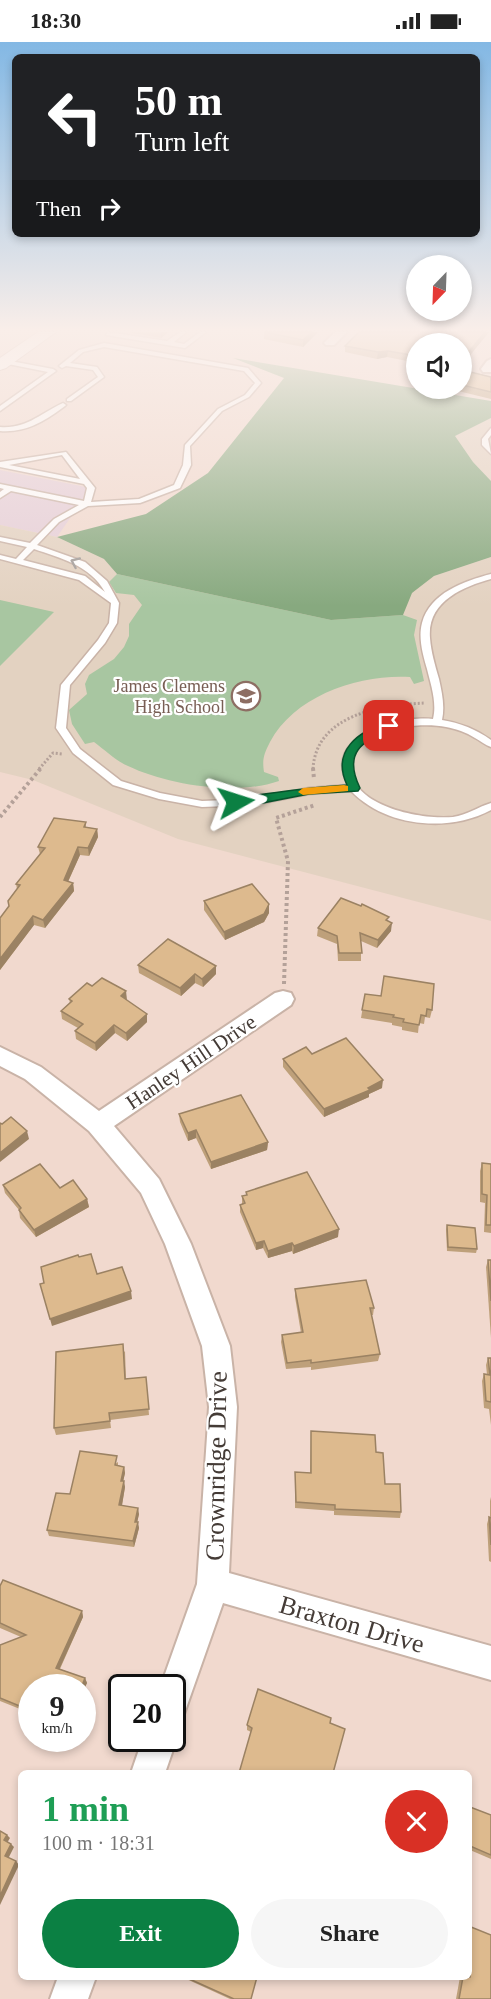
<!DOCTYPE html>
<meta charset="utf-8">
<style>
body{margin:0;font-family:"Times New Roman",serif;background:#f6f6f6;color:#222;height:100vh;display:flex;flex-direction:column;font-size:22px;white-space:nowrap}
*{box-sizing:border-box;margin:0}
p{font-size:20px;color:#767676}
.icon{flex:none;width:33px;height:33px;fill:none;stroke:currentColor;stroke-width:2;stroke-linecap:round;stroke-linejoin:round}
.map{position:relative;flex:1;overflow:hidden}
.drawer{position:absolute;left:18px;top:1728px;width:454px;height:210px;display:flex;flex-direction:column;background:#fff;border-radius:9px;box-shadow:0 3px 9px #0003}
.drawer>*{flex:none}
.banner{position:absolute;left:12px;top:12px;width:468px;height:183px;border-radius:9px;box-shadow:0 3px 9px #0003;background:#202124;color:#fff;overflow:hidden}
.needle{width:39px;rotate:203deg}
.tools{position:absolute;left:406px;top:213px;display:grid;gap:12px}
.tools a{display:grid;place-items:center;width:66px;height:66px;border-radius:50%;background:#fff;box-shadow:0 3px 9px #0003;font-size:30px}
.speed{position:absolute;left:18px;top:1632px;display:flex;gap:12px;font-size:30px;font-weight:700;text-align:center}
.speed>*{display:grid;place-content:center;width:78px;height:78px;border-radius:50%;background:#fff;box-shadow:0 3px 9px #0003;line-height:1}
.speed small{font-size:15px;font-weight:400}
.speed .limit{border:3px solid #111;border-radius:9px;background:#fff;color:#111}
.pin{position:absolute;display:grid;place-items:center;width:51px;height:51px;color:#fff;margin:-26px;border-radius:12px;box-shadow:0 3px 9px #0006}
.me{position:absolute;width:66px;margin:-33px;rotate:84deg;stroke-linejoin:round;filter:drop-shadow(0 0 4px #0008)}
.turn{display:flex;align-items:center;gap:21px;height:126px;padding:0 24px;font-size:27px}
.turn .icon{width:78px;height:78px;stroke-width:2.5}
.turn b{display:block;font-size:42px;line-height:51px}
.then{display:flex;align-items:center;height:57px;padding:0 24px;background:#0003;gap:12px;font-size:22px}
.round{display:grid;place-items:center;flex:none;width:63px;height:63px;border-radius:32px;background:#f6f6f6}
.overview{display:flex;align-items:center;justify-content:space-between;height:102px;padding:0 24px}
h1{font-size:36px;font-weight:800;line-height:45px;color:#1e9e55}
.action{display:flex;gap:12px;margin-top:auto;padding:12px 24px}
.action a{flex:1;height:69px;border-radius:36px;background:#0b8043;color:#fff;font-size:24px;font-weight:800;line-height:69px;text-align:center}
.action a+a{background:#f6f6f6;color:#222}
.status{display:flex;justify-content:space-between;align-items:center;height:42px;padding:0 30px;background:#fff;direction:ltr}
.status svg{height:16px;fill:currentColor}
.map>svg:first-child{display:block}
.commercial{fill:#e5ced8}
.education{fill:#e3d2c1}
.green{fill:#a8c6a1}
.forest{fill:#87a97f}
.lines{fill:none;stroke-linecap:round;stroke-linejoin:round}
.lane-casing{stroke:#c9b3a7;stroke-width:3}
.street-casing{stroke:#c9b3a7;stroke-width:4}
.secondary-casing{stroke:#c9b3a7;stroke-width:2}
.path-far1{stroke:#b4a199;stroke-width:3;stroke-dasharray:2 2;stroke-linecap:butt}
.path{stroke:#b4a199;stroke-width:4;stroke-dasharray:3 3;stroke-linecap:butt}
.lane{fill:#fff;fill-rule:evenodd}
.street{fill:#fff;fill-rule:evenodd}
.secondary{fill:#fff;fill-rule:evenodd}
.wall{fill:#bea07a}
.shaded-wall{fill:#9b8263}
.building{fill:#ddba8e;stroke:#9b8263;stroke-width:1.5}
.oneway{stroke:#a29d9a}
.route{fill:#0b8043;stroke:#07532c;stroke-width:1.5}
.slow{fill:#f59e0b}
.labels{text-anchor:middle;stroke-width:4.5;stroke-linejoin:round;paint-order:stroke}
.far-education-label{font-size:18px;fill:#785e54;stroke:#fff;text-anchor:end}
.street-label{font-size:21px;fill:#443b36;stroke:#fff}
.near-street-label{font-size:26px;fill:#443b36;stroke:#fff}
</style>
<div class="status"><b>18:30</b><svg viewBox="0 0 49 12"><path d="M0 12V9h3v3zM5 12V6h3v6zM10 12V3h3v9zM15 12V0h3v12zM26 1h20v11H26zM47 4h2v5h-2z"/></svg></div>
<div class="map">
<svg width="491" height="1957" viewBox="0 0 491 1957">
<rect width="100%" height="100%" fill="#f1d9ce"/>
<polygon class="commercial" points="0,428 91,446 57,495 0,483"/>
<g class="education">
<polygon points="491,376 491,439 473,420 454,394"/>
<polygon points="0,483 57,495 104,517 117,532 412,551 434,534 491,515 491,879 178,797 33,738 0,730"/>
</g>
<g class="green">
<path d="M117,532l214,46 72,-5 14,5 -3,15 10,46 -10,3 -4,-7c-50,-3 -115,18 -140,65 -6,12 -8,17 -6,30l14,5 1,4c-43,15 -111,4 -151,-15 -12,-5 -23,-16 -34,-24l-9,2 -13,-20 -3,-14 18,-16 -2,-10 4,-9 25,-16 10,-12 5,-11v-12l13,-19 -8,-10 -18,-2 -7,-11z"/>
<polygon points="0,558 54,570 0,624"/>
</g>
<polygon class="forest" points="233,316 491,359 491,376 455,394 473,420 491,439 491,515 434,534 412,551 403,573 331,578 117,532 104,517 57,495 146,472 208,431 284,336"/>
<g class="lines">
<g class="lane-casing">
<g id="lane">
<polygon points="108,290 167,299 180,290 186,290 174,300 184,302 200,290 206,290 185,306 106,293"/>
<path d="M104,301l144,25 13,15 -12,14 -27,14 -32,35 1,19 -11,23 -40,15 -52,3 -29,16 -22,23 48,17 22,19 12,22 -2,20 -12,20 -35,42 -4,43 14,21 41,32 39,12 42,8 50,-2 57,-11 39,-3c-27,-49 49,-70 85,-66 4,-16 -2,-34 -6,-50 -4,-14 -9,-31 -5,-46 8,-30 42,-42 69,-49v5c-29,8 -64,23 -61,59 1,14 5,27 9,41 3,14 6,27 3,41 18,3 34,9 49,20v7c-6,-2 -10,-6 -16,-9 -9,-6 -19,-9 -29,-11 -25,-5 -86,0 -94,31 -11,47 68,62 101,59 14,-2 25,-10 38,-14v7c-43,23 -105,17 -140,-19l-42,3 -57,11 -50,2 -43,-8 -46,-14 -40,-32 -17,-25 5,-43 37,-45 11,-17 2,-20 -32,-23 -79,-21v-4l16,4 11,-12 -27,-6v-4l30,6 24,-24 25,-14 -68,-14 -11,7v-6l4,-3 -4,-1v-4l84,17 3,-13 -3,-4 -84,-17v-5l66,-10 29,36 -4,14 48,-3 35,-14 9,-20 2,-20 33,-36 27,-14 10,-12 -11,-12 -140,-24 -21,5 -13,11 27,4 7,10 -33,24h-4v-2l31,-22 -5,-7 -27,-4 -4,2 -3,-2 20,-16zM62,413l18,24 -71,-14zM34,507c26,9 56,16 71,43l-20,-16 -62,-16z"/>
<polygon points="5,318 53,327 56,329 0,369 0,364 48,330 3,321 2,320"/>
<path d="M63,361l3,2 -1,1c-20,15 -39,27 -65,25v-4c27,2 41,-14 63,-24z"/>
<polygon points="491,386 491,393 488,397 491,412 482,403 482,397"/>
</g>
</g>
<g class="street-casing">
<g id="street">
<polygon points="335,290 347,290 334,303 326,303 324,301"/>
<polygon points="491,317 491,330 483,330 481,327 487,319"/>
<polygon points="283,949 291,951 294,957 291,963 114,1084 159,1137 191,1202 230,1304 237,1365 229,1531 491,1604 491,1638 223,1561 184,1672 172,1677 172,1646 160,1646 197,1542 209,1365 202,1304 165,1202 141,1151 89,1089 25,1037 0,1024 0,1005 41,1025 99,1069 275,951"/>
<polygon points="172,1685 177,1696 165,1731 131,1731 143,1696 172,1696"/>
<polygon points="58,1935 96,1935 88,1957 50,1957"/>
</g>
</g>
<g class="secondary-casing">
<polygon id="secondary" points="38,290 56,290 6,326 0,328 0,316"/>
</g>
<g class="path-far1">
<polyline points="39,727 53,711 62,712"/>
<path d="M313,727c3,-55 69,-64 112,-66"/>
</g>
<g class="path">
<polyline points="313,726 314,737"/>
<polyline points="0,775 41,726"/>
<polyline points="284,942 288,819 276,776 315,763"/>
</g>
<use href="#lane" class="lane"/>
<use href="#street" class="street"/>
<use href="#secondary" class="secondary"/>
</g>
<g class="wall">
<polygon points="132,290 168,290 161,296 132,291"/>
<polygon points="264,290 318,290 303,305 264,297"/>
<polygon points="489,290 462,323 462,302 417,302 417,321 387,315 377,317 345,310 345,304"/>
<polygon points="462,328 491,335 491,357 446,346 462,346"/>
<polygon points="86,780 86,785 97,787 98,795 89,814 80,813 68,840 73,841 74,849 45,886 34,883 0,928 0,876 9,865 8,859 17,847 16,842 40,812 38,805"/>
<polygon points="204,859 269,871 264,880 225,898 204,868"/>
<polygon points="388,879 391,889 377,906 361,899 361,919 338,919 337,902 317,894 318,886"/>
<polygon points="138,923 216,924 216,932 203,945 195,941 181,954 139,931"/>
<polygon points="92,944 126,949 126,958 147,980 127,999 115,991 96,1009 76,997 75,989 78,986 62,977 61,969 70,961 69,957"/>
<polygon points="365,952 432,968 430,976 425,975 424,982 419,981 418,991 402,988 402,985 392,983 392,981 361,976"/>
<polygon points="312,1012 382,1046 369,1052 369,1055 324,1075 283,1025 283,1017"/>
<polygon points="179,1072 268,1100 267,1108 211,1127 196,1096 188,1099 180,1080"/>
<polygon points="482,1121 491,1122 491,1191 484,1190 485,1161 480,1160 480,1129"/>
<polygon points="3,1143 60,1146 87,1157 89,1165 36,1195 20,1176 19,1168 5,1151"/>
<polygon points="246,1150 338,1195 293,1212 292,1209 268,1216 263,1206 256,1208 240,1170 240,1163 242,1162 242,1154 246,1153"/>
<polygon points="447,1183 477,1207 476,1211 447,1209 446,1187"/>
<polygon points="488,1218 491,1218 491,1296 486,1225"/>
<polygon points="295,1247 374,1266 373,1273 371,1273 380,1312 378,1319 311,1328 311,1325 286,1327 281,1300 282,1293 301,1291 295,1255"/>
<polygon points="125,1309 126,1337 146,1335 149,1373 110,1378 111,1386 56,1393 54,1386"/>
<polygon points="488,1316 491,1316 491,1383 489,1367 484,1366 482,1339 484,1332 487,1333 486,1323"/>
<polygon points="311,1389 376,1410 385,1442 401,1470 400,1476 334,1473 334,1469 295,1466 295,1430 310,1431"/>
<polygon points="118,1420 118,1423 124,1425 125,1431 123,1439 125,1445 122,1463 139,1472 137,1480 139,1486 134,1505 49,1494 47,1488 70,1452"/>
<polygon points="491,1455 491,1520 489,1519 487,1482 489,1475 490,1476 490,1459"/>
<polygon points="0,1544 82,1569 83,1575 60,1627 85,1636 87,1641 82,1651 82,1646 32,1646 32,1664 28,1662 25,1669 0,1659 0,1603 21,1595 0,1586"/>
<polygon points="331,1676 251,1690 247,1688 247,1683"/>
<polygon points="470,1765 491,1773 491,1817 470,1808"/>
<polygon points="471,1885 491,1957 456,1957 460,1935 470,1935 470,1886"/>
<polygon points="182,1935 257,1935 251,1957 230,1957"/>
</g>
<g class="shaded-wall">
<polygon points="161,290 168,290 161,296"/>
<polygon points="312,290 318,290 303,305 303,298"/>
<polygon points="485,290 489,290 462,323 462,318"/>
<polygon points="388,309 387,315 377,317 378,310"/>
<polygon points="97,787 98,795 89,814 88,806"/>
<polygon points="78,805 80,813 65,846 64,838"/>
<polygon points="73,841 74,849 45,886 43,878"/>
<polygon points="269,862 269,871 264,880 225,898 224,890"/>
<polygon points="33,874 34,883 0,928 0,917"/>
<polygon points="392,881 391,889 377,906 378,898"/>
<polygon points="216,924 216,932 203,945 202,937"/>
<polygon points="195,932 195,941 181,954 180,946"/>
<polygon points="126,949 127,958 121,962 121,954"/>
<polygon points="147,972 147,980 127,999 126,991"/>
<polygon points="114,983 115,991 96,1009 95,1001"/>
<polygon points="383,1038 382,1046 369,1052 369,1055 324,1075 324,1067"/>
<polygon points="196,1088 196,1096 188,1099 188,1091"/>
<polygon points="27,1089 29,1097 0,1120 0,1111"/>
<polygon points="268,1100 267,1108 211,1127 211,1120"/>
<polygon points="87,1157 89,1165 36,1195 34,1188"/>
<polygon points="339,1187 338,1195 293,1212 294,1204"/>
<polygon points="264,1199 263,1206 256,1208 256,1201"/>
<polygon points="292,1201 292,1209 268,1216 268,1209"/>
<polygon points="131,1249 132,1257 52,1284 50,1277"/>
<polygon points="124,1425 125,1431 122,1445 121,1439"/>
<polygon points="124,1439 125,1445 121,1469 119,1463"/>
<polygon points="138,1466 139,1472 136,1486 135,1480"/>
<polygon points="138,1480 139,1486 134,1505 133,1499"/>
<polygon points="82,1569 83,1575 58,1630 56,1626"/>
<polygon points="85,1636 87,1641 82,1651 82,1646 81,1646"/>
<polygon points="25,1658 28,1662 25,1669 22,1665"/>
<polygon points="7,1793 10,1796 7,1801 4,1798"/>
<polygon points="11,1802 14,1805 8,1817 5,1814"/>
<polygon points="16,1819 19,1823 0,1863 0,1854"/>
</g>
<g class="building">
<polygon points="264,290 312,290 303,298"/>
<polygon points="359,290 485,290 462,318 462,302 417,302 417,314 388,309 378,310 345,304"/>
<polygon points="462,328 491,335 491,350 462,343"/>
<polygon points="54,776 86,780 84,785 97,787 88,806 78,805 64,838 73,841 43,878 33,874 0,917 0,876 9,864 8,859 20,843 16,842 45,806 38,805"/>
<polygon points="252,842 269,862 264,872 224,890 204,859"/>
<polygon points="341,856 361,864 362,862 389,875 386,878 392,881 378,898 360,891 362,911 339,911 337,894 318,886"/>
<polygon points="168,897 216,924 202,937 195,932 180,946 138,923"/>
<polygon points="384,934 434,942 432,968 427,967 426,974 421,973 419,983 403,980 404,977 393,975 394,973 362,968 365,952 381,954"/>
<polygon points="102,936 126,949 121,954 147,972 126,991 114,983 95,1001 75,989 83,982 61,969 72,959 69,957 87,941 92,944"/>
<polygon points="346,996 383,1038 368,1046 370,1048 324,1067 283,1017 306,1005 312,1012"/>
<polygon points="241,1053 268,1100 211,1120 196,1088 188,1091 179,1072"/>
<polygon points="11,1075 27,1089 0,1111 0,1081 2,1082"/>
<polygon points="482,1121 491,1122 491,1183 486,1183 487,1153 482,1152"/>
<polygon points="40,1122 60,1146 73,1138 87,1157 34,1188 19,1168 21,1166 3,1143"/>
<polygon points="307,1130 339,1187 294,1204 292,1201 268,1209 264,1199 256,1201 240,1163 245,1161 242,1154 247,1153 246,1150"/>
<polygon points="447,1183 475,1186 477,1207 448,1205"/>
<polygon points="91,1212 97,1232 122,1225 131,1249 50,1277 40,1242 44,1241 41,1225 78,1213 79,1215"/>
<polygon points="488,1218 491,1218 491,1259"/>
<polygon points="366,1238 374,1266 370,1266 380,1312 311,1321 311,1318 287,1321 282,1293 303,1290 295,1247"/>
<polygon points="123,1302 125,1337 146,1335 149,1367 109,1371 110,1379 54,1386 56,1310"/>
<polygon points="488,1316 491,1316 491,1360 486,1359 484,1332 490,1333"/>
<polygon points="311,1389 375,1393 376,1410 383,1411 385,1442 400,1442 401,1470 335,1467 335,1463 296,1460 295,1430 311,1431"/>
<polygon points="80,1409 117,1414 115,1423 124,1425 121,1439 124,1439 119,1463 138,1466 135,1480 138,1480 133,1499 47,1488 56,1451 70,1452"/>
<polygon points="489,1475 491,1476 491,1503"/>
<polygon points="3,1538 82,1569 56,1626 85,1636 81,1646 32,1646 32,1660 25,1658 22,1665 0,1656 0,1603 26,1593 0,1581 0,1544"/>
<polygon points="258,1647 331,1676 330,1681 345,1687 333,1731 239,1731 252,1686 247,1683"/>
<polygon points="470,1765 491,1773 491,1813 470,1804"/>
<polygon points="0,1789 7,1793 4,1798 11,1802 5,1814 16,1819 0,1854"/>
<polygon points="471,1885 491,1893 491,1957 459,1957 463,1935 470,1935 470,1894"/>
<polygon points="185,1935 257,1935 251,1957 234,1957"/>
</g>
<defs><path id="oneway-chevron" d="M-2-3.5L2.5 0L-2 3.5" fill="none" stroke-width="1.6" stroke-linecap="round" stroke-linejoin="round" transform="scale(1.5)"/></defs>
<use class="oneway" href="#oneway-chevron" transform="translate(75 520) rotate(-156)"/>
<linearGradient id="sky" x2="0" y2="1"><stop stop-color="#83b8e4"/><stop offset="0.51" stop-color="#f9eee9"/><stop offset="1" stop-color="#f9eee9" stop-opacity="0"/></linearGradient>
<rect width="491" height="564" fill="url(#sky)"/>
<path class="route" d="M389,680l4,1v5c-32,13 -50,25 -33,60l-2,3 -49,3 -57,11 -16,1 -6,-4c8,-7 100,-16 117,-17 -16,-34 11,-54 42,-63z"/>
<polygon class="slow" points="344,743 348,744 348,749 303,753 298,750 303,746"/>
<defs>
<g id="school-ring" transform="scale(1.5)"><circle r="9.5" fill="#fff" stroke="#8d6e63" stroke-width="1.5"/><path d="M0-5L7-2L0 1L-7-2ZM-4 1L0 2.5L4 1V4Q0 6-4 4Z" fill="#8d6e63"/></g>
</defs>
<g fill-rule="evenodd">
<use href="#school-ring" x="246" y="654"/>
</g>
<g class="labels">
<g class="far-education-label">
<text x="225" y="650">James Clemens<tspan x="225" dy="21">High School</tspan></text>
</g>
<g class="street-label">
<text transform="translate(191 1020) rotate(-34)" y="7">Hanley Hill Drive</text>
</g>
<g class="near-street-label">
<text transform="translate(216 1424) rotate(-89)" y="9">Crownridge Drive</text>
<text transform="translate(352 1582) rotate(16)" y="9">Braxton Drive</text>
</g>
</g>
</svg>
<div class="tools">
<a><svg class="needle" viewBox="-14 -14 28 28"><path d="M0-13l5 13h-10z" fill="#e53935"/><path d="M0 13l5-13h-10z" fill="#767676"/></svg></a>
<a><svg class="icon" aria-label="sound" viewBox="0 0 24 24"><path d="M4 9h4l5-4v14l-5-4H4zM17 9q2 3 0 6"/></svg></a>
</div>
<div class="speed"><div>9<small>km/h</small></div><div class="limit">20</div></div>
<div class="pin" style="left:389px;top:684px;background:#d93025"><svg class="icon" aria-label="arrive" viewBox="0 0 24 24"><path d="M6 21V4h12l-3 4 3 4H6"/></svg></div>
<svg class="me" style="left:236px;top:760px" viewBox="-20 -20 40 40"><path d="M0-17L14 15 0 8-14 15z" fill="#0b8043" stroke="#fff" stroke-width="4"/></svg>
<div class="banner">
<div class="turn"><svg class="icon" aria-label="left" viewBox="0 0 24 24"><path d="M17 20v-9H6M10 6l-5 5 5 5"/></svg><div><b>50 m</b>Turn left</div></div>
<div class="then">Then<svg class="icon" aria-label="right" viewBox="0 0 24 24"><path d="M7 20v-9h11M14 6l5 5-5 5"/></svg></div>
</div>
<section class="drawer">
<div class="overview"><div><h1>1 min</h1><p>100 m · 18:31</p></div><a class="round" style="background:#d93025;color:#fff"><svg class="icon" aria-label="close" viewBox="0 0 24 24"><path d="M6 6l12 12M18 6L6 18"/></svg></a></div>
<div class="action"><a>Exit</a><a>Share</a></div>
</section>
</div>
